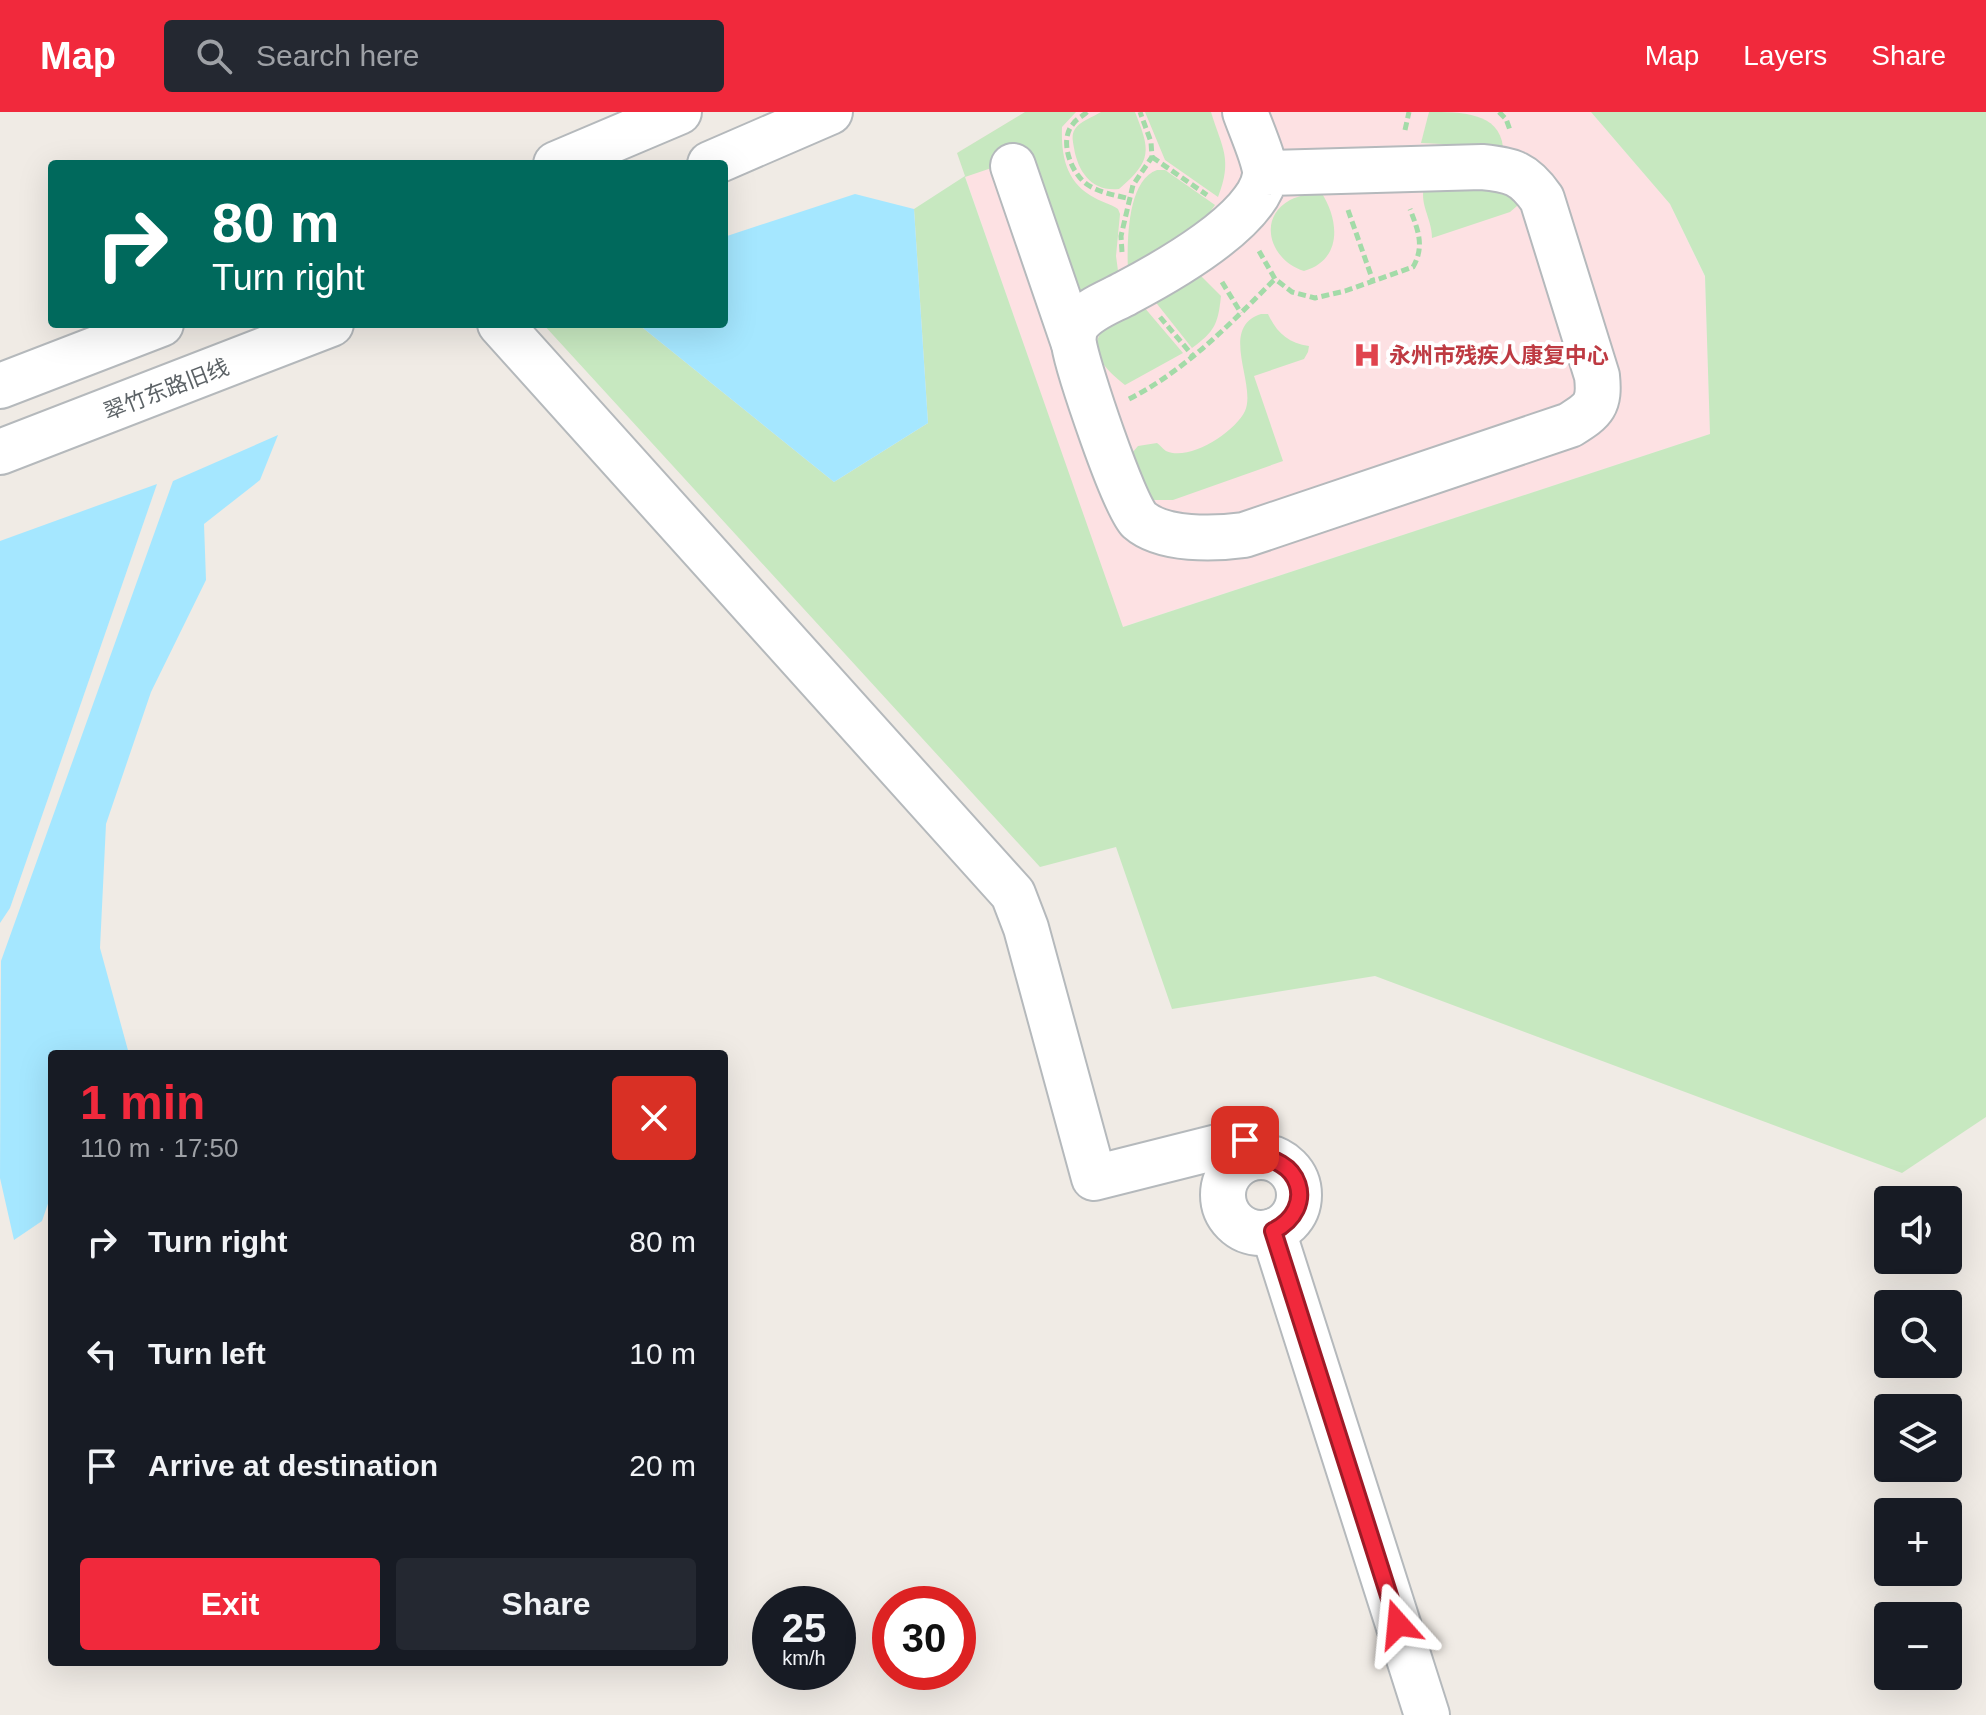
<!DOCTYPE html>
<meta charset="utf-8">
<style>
body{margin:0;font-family:Helvetica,"Noto Sans SC",sans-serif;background:#242831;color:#f1f3f6;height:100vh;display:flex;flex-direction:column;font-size:30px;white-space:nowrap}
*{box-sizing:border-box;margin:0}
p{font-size:26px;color:#9ea1a6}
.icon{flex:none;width:44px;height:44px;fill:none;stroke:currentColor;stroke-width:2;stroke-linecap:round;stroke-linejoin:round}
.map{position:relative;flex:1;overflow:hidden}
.drawer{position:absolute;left:48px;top:938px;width:680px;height:616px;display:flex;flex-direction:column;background:#171b24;border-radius:8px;box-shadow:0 8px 32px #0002}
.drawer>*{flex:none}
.banner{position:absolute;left:48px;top:48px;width:680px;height:168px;border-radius:8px;box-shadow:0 8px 32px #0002;background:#00695c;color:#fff;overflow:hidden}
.controls{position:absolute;left:1874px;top:1074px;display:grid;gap:16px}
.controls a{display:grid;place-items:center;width:88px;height:88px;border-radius:8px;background:#171b24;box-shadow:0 8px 32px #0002;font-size:40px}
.speed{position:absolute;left:752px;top:1474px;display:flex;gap:16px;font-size:40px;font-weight:700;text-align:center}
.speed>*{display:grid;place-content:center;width:104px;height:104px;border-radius:50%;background:#171b24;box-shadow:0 8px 32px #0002;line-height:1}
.speed small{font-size:20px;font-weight:400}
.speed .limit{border:12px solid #d22;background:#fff;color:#111}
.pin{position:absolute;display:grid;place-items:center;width:68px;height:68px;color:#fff;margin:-34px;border-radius:16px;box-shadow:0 4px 12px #0006}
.me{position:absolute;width:88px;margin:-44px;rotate:342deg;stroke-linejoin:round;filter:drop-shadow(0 0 6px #0008)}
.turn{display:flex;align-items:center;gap:28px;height:168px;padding:0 32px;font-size:36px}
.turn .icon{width:104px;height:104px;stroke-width:2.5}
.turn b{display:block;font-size:56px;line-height:68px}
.round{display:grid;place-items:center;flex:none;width:84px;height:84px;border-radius:8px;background:#242831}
.headline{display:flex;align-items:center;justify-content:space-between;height:136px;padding:0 32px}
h1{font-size:48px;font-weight:600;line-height:60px;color:#f1293c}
.cta{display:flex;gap:16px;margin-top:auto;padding:16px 32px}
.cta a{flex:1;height:92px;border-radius:8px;background:#f1293c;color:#fff;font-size:32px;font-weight:600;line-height:92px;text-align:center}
.cta a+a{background:#242831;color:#f1f3f6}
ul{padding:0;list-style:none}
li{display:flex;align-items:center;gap:24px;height:112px;padding:0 32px}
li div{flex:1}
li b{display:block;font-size:30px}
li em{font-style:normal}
header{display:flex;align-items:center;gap:48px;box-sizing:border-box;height:112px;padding:0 40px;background:#f1293c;color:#fff}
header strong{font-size:38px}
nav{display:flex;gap:44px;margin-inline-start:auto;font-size:28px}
.search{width:560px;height:72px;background:#242831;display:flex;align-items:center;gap:20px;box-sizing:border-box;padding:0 28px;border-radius:8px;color:#9ea1a6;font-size:30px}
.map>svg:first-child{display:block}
.medical{fill:#fde1e3}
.green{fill:#c7e8c0}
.water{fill:#a5e7ff}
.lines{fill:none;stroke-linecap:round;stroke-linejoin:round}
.minor-casing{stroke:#b5b9bc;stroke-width:48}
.path{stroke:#a3dba8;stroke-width:5;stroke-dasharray:8 4;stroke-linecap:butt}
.minor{stroke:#fff;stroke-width:44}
.route-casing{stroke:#9d1b27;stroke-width:20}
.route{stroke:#f1293c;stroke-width:14}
.labels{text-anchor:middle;stroke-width:8;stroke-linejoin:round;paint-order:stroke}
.health-label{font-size:22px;font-weight:bold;fill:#be3a42;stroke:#fff;text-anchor:start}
.street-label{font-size:22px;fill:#5c6266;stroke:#fff}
</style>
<header>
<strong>Map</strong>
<div class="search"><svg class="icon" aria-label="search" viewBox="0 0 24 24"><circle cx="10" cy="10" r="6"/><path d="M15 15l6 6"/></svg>Search here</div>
<nav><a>Map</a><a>Layers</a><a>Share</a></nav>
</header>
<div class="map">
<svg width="1986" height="1603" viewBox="0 0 1986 1603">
<rect width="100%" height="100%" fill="#f0ebe5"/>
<polygon class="medical" points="1025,0 1591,0 1670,92 1705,165 1710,322 1122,515 957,41"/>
<g class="green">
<path d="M1025,0h51l-14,15c-1,29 4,56 33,71 7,4 16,6 23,11l2,5 -4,42 3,22 -35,16 -8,-2 -52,-135 -59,20 158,450 587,-193 -5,-158 -35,-72 -79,-92h395v1005l-84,56 -527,-197 -203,33 -56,-162 -76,20 -497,-543h95l196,158 94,-59 -14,-214 51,-33 -8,-23z"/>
<path d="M1101,0h34c15,38 18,48 -16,77 -27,3 -41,-17 -45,-41 -1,-7 -3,-13 1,-19 5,-8 18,-12 26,-17z"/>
<path d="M1145,0h66c11,36 22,47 7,85l-53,-37z"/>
<path d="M1429,0c32,0 70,0 74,35l-82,-4z"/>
<path d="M1157,58h8l50,35 -18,25 -69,43c-1,-28 -2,-92 29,-103z"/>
<path d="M1482,68l42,20 -14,12 -78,26c0,-20 -14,-35 -7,-54z"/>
<path d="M1321,80c19,29 21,68 -17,79 -33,-10 -48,-52 -14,-71 10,-5 21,-6 31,-8z"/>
<path d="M1192,161l9,3 20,20c-3,28 -6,35 -29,52l-42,-53z"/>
<path d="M1138,188l45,53 -58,32c-50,-40 -27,-54 13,-85z"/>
<path d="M1261,202h7c9,19 20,29 41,32l-1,6 -4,7 -50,17 29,85 -110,39h-19l-12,-11 -10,-36 6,-7 19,-3c3,2 6,6 9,8 23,11 69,-19 79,-40 12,-27 -27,-83 16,-97z"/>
</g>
<g class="water">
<polygon points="855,82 914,97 928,311 834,370 638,212 724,212 724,125"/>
<polygon points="278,323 260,368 204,412 206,468 151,580 106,712 100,836 129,942 52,942 52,1080 42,1109 14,1128 0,1066 1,849 173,369"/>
<polygon points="157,372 10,796 0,811 0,429"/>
</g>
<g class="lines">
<g class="minor-casing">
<g id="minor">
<path d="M1245,0c4,12 22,53 20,63 -5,45 -101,98 -139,118 -16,9 -41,17 -50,34 -2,4 -3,13 -2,17 4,25 50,162 65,176 24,21 76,19 105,15l326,-110c24,-15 30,-20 27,-49l-55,-177c-18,-26 -30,-29 -60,-32l-216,6"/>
<polyline points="556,52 679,0"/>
<polyline points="710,52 830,0"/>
<polyline points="1013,54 1073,229"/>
<polyline points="500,212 1013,782 1026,816 1094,1066 1245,1028 1250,1046"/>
<polyline points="0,274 161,212"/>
<polyline points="0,340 331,212"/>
<circle cx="1261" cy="1083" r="38"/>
<polyline points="1273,1119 1427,1603"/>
</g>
</g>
<g class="path">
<path d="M1087,0c-4,4 -11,7 -14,12 -15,17 -1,51 15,61 13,8 27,10 42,14"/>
<polyline points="1499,0 1506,7 1510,18"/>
<polyline points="1405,18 1409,0"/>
<polyline points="1152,45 1207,83"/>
<polyline points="1348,98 1373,169"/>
<path d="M1259,139l16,28 17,13 23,6 30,-7 68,-24c12,-21 5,-37 -3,-58"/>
<polyline points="1122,140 1121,124 1133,73 1152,45 1151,30 1140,0"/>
<polyline points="1222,170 1241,201"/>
<polyline points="1160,205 1193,244"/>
<path d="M1129,287c57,-29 101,-75 146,-120"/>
</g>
<use href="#minor" class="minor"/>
</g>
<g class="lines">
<g class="route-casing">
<path id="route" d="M1245,1028l5,18c50,-5 69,50 23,73l125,393"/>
</g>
<use href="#route" class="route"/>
</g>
<defs>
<g id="hospital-bare" transform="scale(2.16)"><path d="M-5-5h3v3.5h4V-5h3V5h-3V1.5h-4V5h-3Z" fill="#e0444e" stroke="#fff" stroke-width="2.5" paint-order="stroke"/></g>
</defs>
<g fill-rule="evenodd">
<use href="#hospital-bare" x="1367" y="243"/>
</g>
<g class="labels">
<g class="health-label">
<text x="1389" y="251">永州市残疾人康复中心</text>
</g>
<g class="street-label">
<text transform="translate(166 277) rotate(-21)" y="8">翠竹东路旧线</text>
</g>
</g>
</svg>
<div class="controls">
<a><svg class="icon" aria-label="sound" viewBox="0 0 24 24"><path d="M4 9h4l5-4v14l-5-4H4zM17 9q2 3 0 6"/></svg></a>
<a><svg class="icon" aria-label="search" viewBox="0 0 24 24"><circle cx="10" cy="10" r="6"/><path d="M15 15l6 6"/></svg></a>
<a><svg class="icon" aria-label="layers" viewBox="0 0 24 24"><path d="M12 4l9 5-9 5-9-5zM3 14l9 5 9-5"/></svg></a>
<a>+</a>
<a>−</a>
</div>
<div class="speed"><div>25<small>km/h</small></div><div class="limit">30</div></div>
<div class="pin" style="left:1245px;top:1028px;background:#d93025"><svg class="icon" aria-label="arrive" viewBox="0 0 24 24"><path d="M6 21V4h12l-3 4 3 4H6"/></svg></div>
<svg class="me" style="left:1398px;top:1512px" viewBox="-20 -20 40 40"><path d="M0-17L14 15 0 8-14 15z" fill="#f1293c" stroke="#fff" stroke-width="4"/></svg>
<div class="banner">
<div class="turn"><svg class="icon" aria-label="right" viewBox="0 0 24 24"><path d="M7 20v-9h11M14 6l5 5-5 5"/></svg><div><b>80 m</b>Turn right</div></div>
</div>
<section class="drawer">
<div class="headline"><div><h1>1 min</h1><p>110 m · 17:50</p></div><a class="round" style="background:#d93025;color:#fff"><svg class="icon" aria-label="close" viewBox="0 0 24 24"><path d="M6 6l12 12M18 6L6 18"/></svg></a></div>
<ul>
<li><svg class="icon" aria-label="right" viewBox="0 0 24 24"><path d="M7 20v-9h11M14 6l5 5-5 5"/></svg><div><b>Turn right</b></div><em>80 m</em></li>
<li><svg class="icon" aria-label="left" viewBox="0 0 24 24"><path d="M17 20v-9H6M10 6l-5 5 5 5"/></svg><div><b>Turn left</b></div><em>10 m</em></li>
<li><svg class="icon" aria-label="arrive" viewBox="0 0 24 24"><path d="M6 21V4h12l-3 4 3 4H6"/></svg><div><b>Arrive at destination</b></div><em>20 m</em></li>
</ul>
<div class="cta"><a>Exit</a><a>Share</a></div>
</section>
</div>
